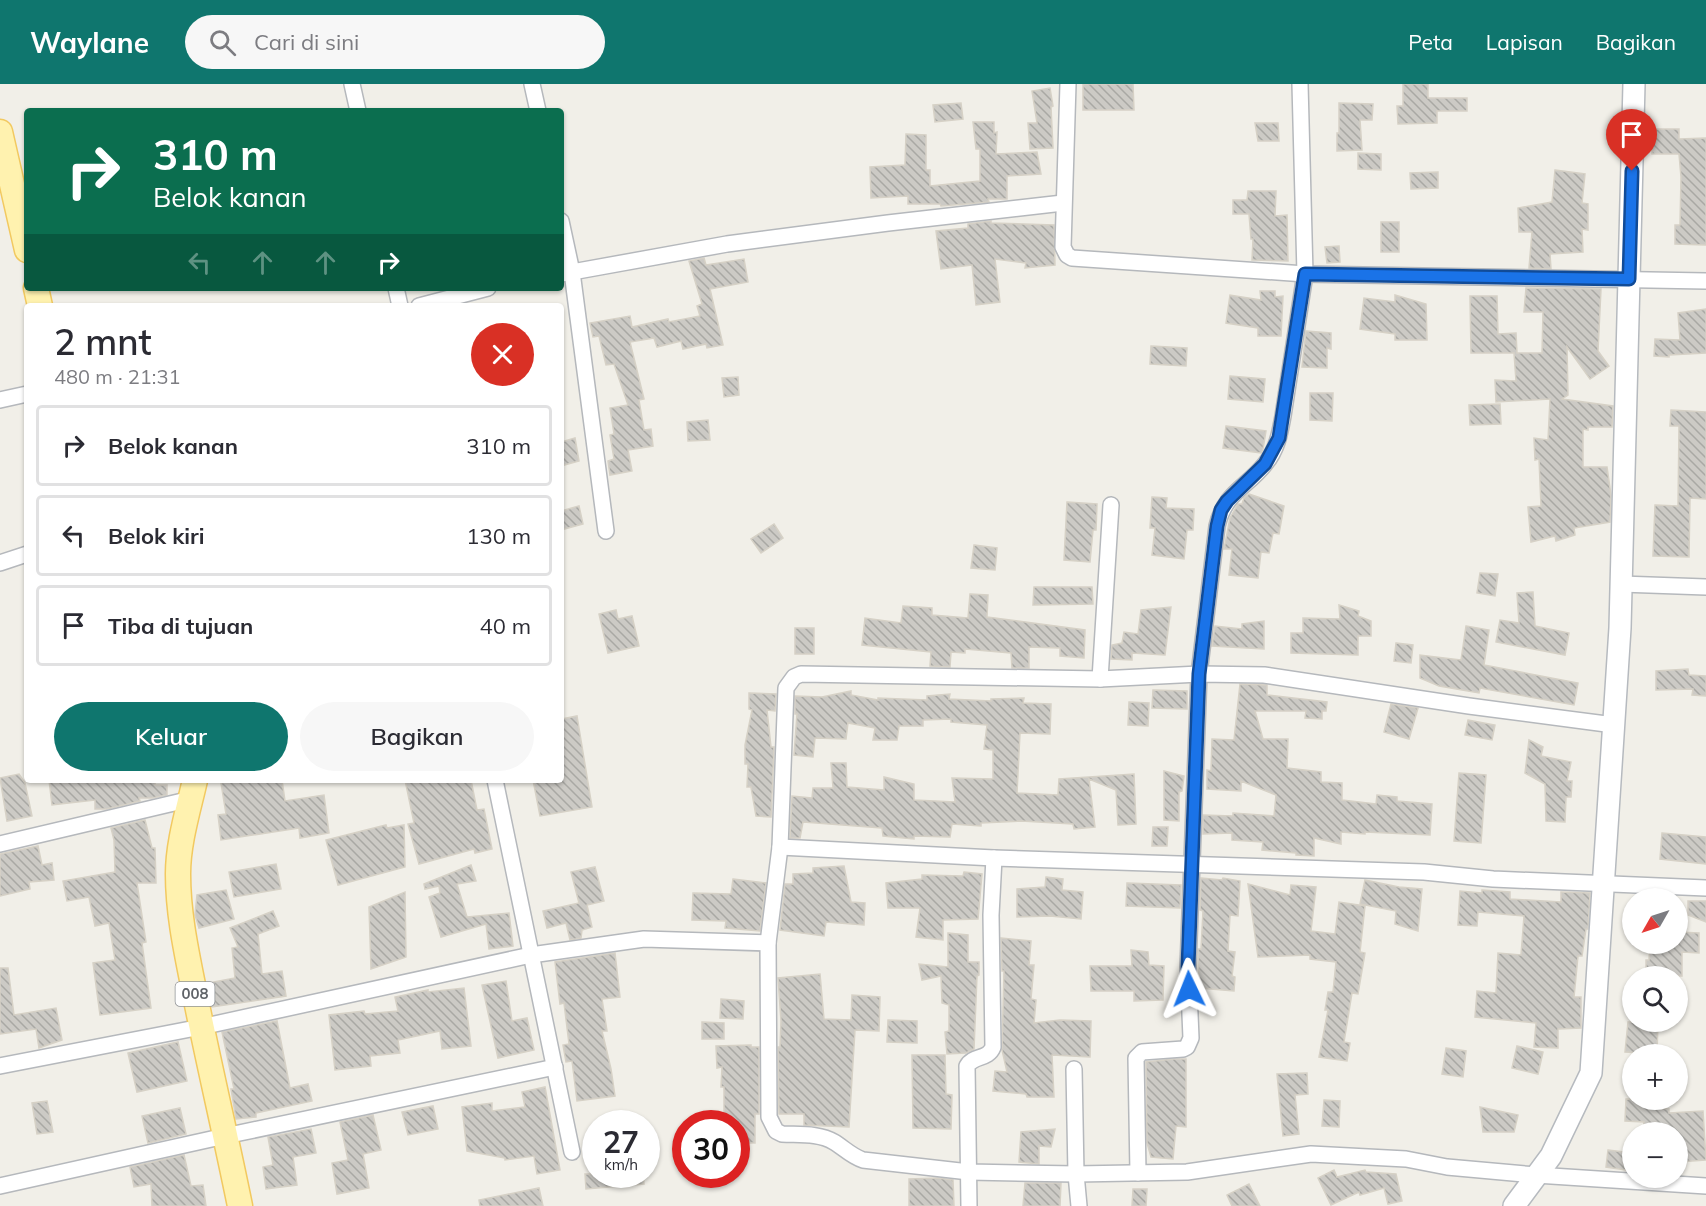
<!DOCTYPE html>
<html lang="id">
<meta charset="utf-8">
<style>
body{margin:0;font-family:Mulish,sans-serif;background:#f7f7f7;color:#2b2b33;height:100vh;display:flex;flex-direction:column;font-size:22px;white-space:nowrap}
*{box-sizing:border-box;margin:0}
p{font-size:20px;color:#7c7c81}
.icon{flex:none;width:33px;height:33px;fill:none;stroke:currentColor;stroke-width:2;stroke-linecap:round;stroke-linejoin:round}
.map{position:relative;flex:1;overflow:hidden}
.drawer{position:absolute;left:24px;top:219px;width:540px;height:480px;display:flex;flex-direction:column;background:#fff;border-radius:6px;box-shadow:0 2px 4px #0004}
.drawer>*{flex:none}
.hud{position:absolute;left:24px;top:24px;width:540px;height:183px;border-radius:6px;box-shadow:0 2px 4px #0004;background:#0b6e4f;color:#fff;overflow:hidden}
.needle{width:39px;rotate:231deg}
.fabs{position:absolute;left:1622px;top:804px;display:grid;gap:12px}
.fabs a{display:grid;place-items:center;width:66px;height:66px;border-radius:50%;background:#fff;box-shadow:0 2px 4px #0004;font-size:30px}
.speed{position:absolute;left:582px;top:1026px;display:flex;gap:12px;font-size:30px;font-weight:700;text-align:center}
.speed>*{display:grid;place-content:center;width:78px;height:78px;border-radius:50%;background:#fff;box-shadow:0 2px 4px #0004;line-height:1}
.speed small{font-size:15px;font-weight:400}
.speed .limit{border:9px solid #d22;background:#fff;color:#111}
.pin{position:absolute;display:grid;place-items:center;width:51px;height:51px;color:#fff;margin:-62px -26px;border-radius:50% 50% 50% 0;rotate:-45deg;box-shadow:0 0 6px #0007}
.pin .icon{rotate:45deg}
.me{position:absolute;width:66px;margin:-33px;rotate:358deg;stroke-linejoin:round;filter:drop-shadow(0 0 4px #0008)}
.turn{display:flex;align-items:center;gap:21px;height:126px;padding:0 30px;font-size:27px}
.turn .icon{width:78px;height:78px;stroke-width:2.5}
.turn b{display:block;font-size:42px;line-height:51px}
.lanes{display:flex;align-items:center;height:57px;padding:0 30px;background:#0003;justify-content:center;gap:30px;direction:ltr}
.lanes .off{opacity:.35}
.round{display:grid;place-items:center;flex:none;width:63px;height:63px;border-radius:32px;background:#f7f7f7}
.head{display:flex;align-items:center;justify-content:space-between;height:102px;padding:0 30px}
h1{font-size:36px;font-weight:600;line-height:45px}
.primary-button{display:flex;gap:12px;margin-top:auto;padding:12px 30px}
.primary-button a{flex:1;height:69px;border-radius:36px;background:#0f766e;color:#fff;font-size:24px;font-weight:600;line-height:69px;text-align:center}
.primary-button a+a{background:#f7f7f7;color:#2b2b33}
ul{padding:0;list-style:none}
li{display:flex;align-items:center;gap:18px;height:81px;margin:0 12px 9px;padding:0 18px;border:3px solid #e1e1e2;border-radius:6px}
li div{flex:1}
li b{display:block;font-size:22px}
li em{font-style:normal}
header{display:flex;align-items:center;gap:36px;box-sizing:border-box;height:84px;padding:0 30px;background:#0f766e;color:#fff}
header strong{font-size:28px}
nav{display:flex;gap:33px;margin-inline-start:auto;font-size:21px}
.search{width:420px;height:54px;background:#f7f7f7;display:flex;align-items:center;gap:15px;box-sizing:border-box;padding:0 21px;border-radius:33px;color:#7c7c81;font-size:22px}
.map>svg:first-child{display:block}
.building{fill:url(#building-back-hatch);stroke:#d6d1c6;stroke-width:1.5}
.lines{fill:none;stroke-linecap:round;stroke-linejoin:round}
.street-casing{stroke:#b5b8bc;stroke-width:18}
.secondary-casing{stroke:#b6babf;stroke-width:24}
.primary-casing{stroke:#f2c960;stroke-width:27}
.street{stroke:#fff;stroke-width:15}
.secondary{stroke:#fff;stroke-width:21}
.primary{stroke:#fff2af;stroke-width:24}
.route-casing{stroke:#114b97;stroke-width:15}
.route{stroke:#1a73e8;stroke-width:10}
.labels{text-anchor:middle;stroke-width:4.5;stroke-linejoin:round;paint-order:stroke}
.shield{fill:#fff;stroke:#8f9295;stroke-width:1.5}
.shield-label{font-size:15px;font-weight:bold;fill:#5f6368}
</style>
<header>
<strong>Waylane</strong>
<div class="search"><svg class="icon" aria-label="search" viewBox="0 0 24 24"><circle cx="10" cy="10" r="6"/><path d="M15 15l6 6"/></svg>Cari di sini</div>
<nav><a>Peta</a><a>Lapisan</a><a>Bagikan</a></nav>
</header>
<div class="map">
<svg width="1706" height="1122" viewBox="0 0 1706 1122">
<defs>
<pattern id="building-back-hatch" width="6" height="6" patternUnits="userSpaceOnUse" patternTransform="scale(1.5)"><rect width="6" height="6" fill="#cccac5"/><path d="M-1 5l2 2M0 0l6 6M5-1l2 2" fill="none" stroke="#a9a8a4"/></pattern>
</defs>
<rect width="100%" height="100%" fill="#f1efe8"/>
<g class="building">
<polygon points="1083,0 1133,0 1134,26 1083,26"/>
<polygon points="1403,0 1428,0 1428,14 1467,14 1467,27 1437,27 1437,39 1398,40 1397,22 1403,22"/>
<polygon points="1050,4 1053,22 1051,23 1053,64 1030,65 1028,39 1037,39 1032,7"/>
<polygon points="961,19 963,35 935,38 933,21"/>
<polygon points="1339,19 1373,20 1372,36 1360,36 1362,66 1337,67 1337,49 1339,49"/>
<polygon points="973,38 994,38 994,49 997,48 996,70 1037,68 1041,90 1007,92 1007,115 988,115 989,118 941,122 940,120 908,120 908,112 871,114 870,83 905,81 906,50 926,51 926,86 930,86 930,102 980,97 980,65 976,65"/>
<polygon points="1255,39 1278,39 1279,57 1258,57"/>
<polygon points="1652,45 1679,45 1679,55 1706,54 1706,161 1675,160 1675,141 1680,141 1681,93 1679,70 1652,70"/>
<polygon points="1358,69 1381,70 1381,86 1358,85"/>
<polygon points="1555,86 1585,90 1582,119 1588,120 1588,146 1582,145 1583,168 1550,170 1551,185 1529,184 1532,148 1519,148 1518,124 1552,118"/>
<polygon points="1438,88 1438,104 1411,105 1410,89"/>
<polygon points="1248,107 1276,107 1275,132 1287,131 1288,177 1252,176 1253,155 1251,155 1249,130 1233,130 1233,116 1247,116"/>
<polygon points="991,137 991,139 1054,141 1055,181 1025,184 1026,179 995,175 1000,218 976,221 972,181 941,185 936,147 968,144 968,140"/>
<rect x="1381" y="138" width="18" height="30"/>
<polygon points="1339,162 1340,178 1327,179 1325,163"/>
<polygon points="704,174 706,181 744,175 748,198 710,205 723,261 707,264 706,260 683,265 681,257 657,263 654,254 630,258 644,315 639,316 644,346 651,345 653,362 628,366 632,387 610,391 608,377 614,375 610,351 614,350 610,324 628,321 614,280 606,281 599,252 593,253 590,239 630,232 632,243 668,235 669,238 700,232 697,222 702,220 689,177"/>
<polygon points="1526,204 1601,205 1598,267 1609,282 1590,295 1567,263 1568,311 1562,315 1613,322 1612,343 1588,343 1588,346 1583,345 1583,383 1607,383 1611,411 1610,438 1574,444 1575,451 1556,457 1555,452 1531,458 1528,423 1541,422 1539,375 1535,376 1534,354 1548,356 1550,315 1496,318 1495,296 1516,297 1514,269 1471,269 1470,212 1497,212 1498,250 1516,249 1517,269 1542,269 1543,228 1524,228"/>
<polygon points="1260,207 1275,207 1275,213 1283,212 1281,252 1258,252 1258,244 1226,239 1230,211 1261,216"/>
<polygon points="1395,211 1426,220 1427,256 1395,256 1395,250 1360,245 1364,214 1395,218"/>
<polygon points="1706,225 1706,269 1669,271 1669,273 1654,272 1655,255 1680,256 1678,229"/>
<polygon points="1306,247 1331,249 1331,265 1327,264 1327,284 1302,283"/>
<polygon points="1151,262 1187,264 1186,282 1150,280"/>
<polygon points="1230,292 1265,295 1263,318 1228,315"/>
<polygon points="738,293 739,311 724,313 722,294"/>
<polygon points="1310,309 1333,309 1332,337 1310,336"/>
<polygon points="1500,320 1501,340 1470,341 1469,321"/>
<polygon points="1671,326 1706,328 1706,415 1690,414 1689,473 1653,472 1655,421 1678,422 1679,342 1670,342"/>
<polygon points="708,336 710,356 688,357 687,338"/>
<polygon points="1226,342 1266,347 1263,365 1261,369 1223,364"/>
<polygon points="575,354 579,377 561,382 561,358"/>
<polygon points="1249,410 1284,422 1279,450 1273,449 1269,469 1261,468 1258,494 1229,491 1232,465 1224,465 1230,434 1238,420 1242,420 1244,414"/>
<polygon points="1152,413 1167,414 1166,424 1194,425 1193,446 1187,446 1184,475 1152,471 1155,444 1150,444"/>
<polygon points="1067,418 1097,420 1096,446 1093,446 1090,478 1064,476"/>
<polygon points="579,422 583,440 561,446 561,427"/>
<polygon points="774,440 783,454 761,469 751,455"/>
<polygon points="974,461 997,464 995,486 971,484"/>
<polygon points="1480,489 1498,490 1495,512 1477,509"/>
<polygon points="1034,503 1092,503 1093,520 1033,521"/>
<polygon points="1533,508 1535,542 1569,549 1565,571 1496,558 1500,536 1519,539 1517,509"/>
<polygon points="970,510 988,511 987,533 1085,546 1084,574 1060,572 1060,564 1029,563 1029,584 1012,584 1011,569 965,565 965,569 951,568 950,583 930,582 931,568 862,561 865,534 901,539 903,522 932,524 932,531 968,534"/>
<polygon points="1339,521 1359,527 1358,532 1371,537 1371,552 1358,552 1358,571 1291,569 1291,549 1303,549 1303,534 1340,535"/>
<polygon points="1171,523 1165,571 1132,569 1132,576 1111,575 1112,561 1122,559 1124,548 1138,550 1141,526"/>
<polygon points="616,526 618,535 632,532 639,562 608,569 599,530"/>
<polygon points="1264,537 1264,565 1212,562 1215,542 1242,545 1242,540"/>
<polygon points="1466,542 1489,546 1484,581 1578,599 1574,621 1480,604 1479,609 1439,602 1420,594 1420,571 1461,576"/>
<rect x="795" y="544" width="19" height="26"/>
<polygon points="1396,559 1413,561 1411,579 1394,577"/>
<polygon points="1688,585 1689,591 1706,592 1706,612 1692,611 1693,605 1656,606 1656,587"/>
<polygon points="1240,600 1267,601 1267,611 1327,618 1326,627 1322,627 1322,635 1305,634 1306,627 1255,627 1263,655 1288,655 1287,684 1321,688 1321,698 1342,699 1342,716 1376,720 1377,711 1397,713 1397,717 1432,720 1430,751 1365,748 1365,750 1341,748 1341,760 1314,754 1314,772 1296,771 1296,769 1262,766 1263,758 1232,756 1232,749 1203,750 1203,731 1233,732 1233,729 1274,732 1276,711 1241,697 1241,707 1207,705 1207,686 1211,687 1212,655 1234,656"/>
<polygon points="1153,606 1187,607 1187,625 1152,624"/>
<polygon points="851,607 851,611 878,616 878,614 927,616 927,612 950,610 949,615 991,617 991,615 1024,614 1023,619 1051,620 1050,650 1020,649 1017,709 1058,711 1059,695 1134,690 1136,740 1118,741 1116,706 1089,695 1095,743 1074,745 1073,740 1021,737 981,739 981,742 952,740 950,753 914,752 914,755 883,752 882,744 803,738 800,754 790,754 792,712 812,714 813,704 833,704 831,679 846,679 847,703 884,706 884,693 914,700 914,716 955,718 952,694 993,695 993,666 984,665 987,641 951,638 951,635 923,636 923,642 899,642 897,656 873,656 875,644 848,639 846,655 815,654 813,673 794,671 797,630 795,630 795,612 822,613"/>
<polygon points="749,609 776,610 775,627 767,626 771,663 774,663 771,733 756,732 751,703 747,703 748,680 745,680 745,661 752,626 749,625"/>
<polygon points="1129,618 1149,619 1148,642 1128,641"/>
<polygon points="1391,620 1418,624 1409,655 1384,648"/>
<polygon points="577,632 592,723 540,732 533,696 561,696 561,635"/>
<polygon points="1468,636 1495,641 1492,656 1465,651"/>
<polygon points="1529,656 1543,663 1541,672 1571,678 1567,697 1572,697 1571,713 1566,713 1565,738 1546,737 1545,700 1525,689"/>
<polygon points="1164,687 1184,692 1182,707 1179,708 1179,737 1164,736"/>
<polygon points="1459,689 1486,691 1481,759 1454,757"/>
<polygon points="19,690 25,699 32,732 7,737 0,694"/>
<polygon points="49,696 155,696 155,701 167,701 167,711 152,714 139,714 140,717 107,725 95,725 95,716 52,721"/>
<polygon points="239,696 282,696 285,717 324,711 329,749 300,754 299,744 221,756 218,731 226,730 221,699"/>
<polygon points="405,696 471,696 477,726 484,725 492,765 475,769 474,765 419,780 408,740 414,739"/>
<polygon points="145,736 152,764 155,764 156,799 137,799 146,858 142,859 151,924 100,931 93,879 115,876 109,839 95,842 89,813 67,817 63,797 115,788 114,756 111,744"/>
<polygon points="386,741 387,744 404,741 405,783 338,801 326,756"/>
<polygon points="1153,743 1168,743 1167,762 1152,762"/>
<polygon points="1662,749 1706,753 1706,780 1660,775"/>
<polygon points="38,762 42,781 52,779 54,796 29,798 30,805 0,812 0,770"/>
<polygon points="276,780 281,805 234,813 229,788"/>
<polygon points="471,781 476,797 457,800 467,833 509,829 513,862 489,865 486,840 441,853 429,813 440,809 439,802 425,805 424,800"/>
<polygon points="844,782 851,818 865,819 864,841 826,838 824,852 780,846 785,800 793,800 793,790 813,789 813,784"/>
<polygon points="595,783 604,817 587,821 592,843 582,846 581,854 570,856 566,839 547,844 543,827 579,819 571,788"/>
<polygon points="964,788 982,790 978,835 943,836 943,856 916,853 920,824 888,824 886,799 922,795 922,791 963,792"/>
<polygon points="1046,793 1063,795 1062,806 1083,808 1081,835 1050,832 1017,833 1017,805 1045,803"/>
<polygon points="1201,794 1222,796 1223,794 1240,797 1238,832 1230,831 1228,867 1235,868 1232,892 1235,893 1234,907 1199,904 1198,865 1201,865 1203,827 1200,826"/>
<polygon points="733,795 766,799 760,847 725,844 726,837 692,836 693,809 731,810"/>
<polygon points="1365,796 1399,803 1422,805 1418,847 1395,840 1396,827 1360,820"/>
<polygon points="1127,799 1181,801 1180,824 1126,822"/>
<polygon points="1248,800 1290,811 1291,801 1316,803 1311,847 1335,850 1339,818 1365,822 1360,868 1365,869 1358,910 1352,909 1344,958 1350,959 1347,977 1319,973 1328,926 1325,926 1328,908 1333,908 1336,878 1310,875 1310,871 1258,873"/>
<polygon points="226,806 234,835 199,844 195,831 197,811"/>
<polygon points="1482,806 1510,808 1510,815 1561,818 1561,808 1590,809 1588,845 1586,845 1582,872 1578,872 1574,913 1581,913 1581,944 1558,945 1558,964 1534,963 1536,939 1475,933 1477,907 1496,909 1498,869 1521,871 1524,832 1478,828 1477,842 1458,841 1460,807 1482,809"/>
<polygon points="405,808 406,873 371,885 369,823"/>
<polygon points="1688,817 1706,817 1706,838 1688,831"/>
<polygon points="273,827 279,842 258,850 262,890 282,887 286,912 212,923 208,899 235,894 232,864 238,863 230,844"/>
<polygon points="1677,848 1699,849 1699,869 1682,868 1682,892 1652,892 1652,889 1646,889 1646,876 1649,876 1650,860 1677,860"/>
<polygon points="948,849 968,851 968,878 979,878 979,891 977,892 974,965 966,969 947,970 945,948 949,947 949,921 942,919 941,892 922,896 919,880 948,883"/>
<polygon points="1001,854 1031,857 1029,881 1034,881 1031,915 1036,916 1034,939 1060,936 1091,937 1090,973 1052,971 1054,1013 1027,1013 1026,1010 993,1007 995,987 1007,988 1002,966 1004,887 1002,887"/>
<polygon points="1131,866 1148,868 1149,881 1164,882 1163,916 1134,917 1134,907 1091,907 1090,882 1132,882"/>
<polygon points="615,869 620,913 602,915 607,947 602,947 611,985 615,1012 577,1017 572,977 566,978 563,961 569,960 564,919 560,920 555,878"/>
<polygon points="0,884 8,884 14,931 56,924 62,956 39,964 36,945 0,950"/>
<polygon points="820,890 824,935 851,936 852,911 880,913 879,947 855,946 849,1043 804,1041 804,1030 779,1030 778,963 780,963 781,937 778,894"/>
<polygon points="506,897 512,937 527,934 534,966 498,974 482,901"/>
<polygon points="464,904 471,962 442,965 440,947 398,956 400,969 370,972 371,982 335,986 329,931 364,927 365,930 398,927 395,913 428,906 428,908"/>
<polygon points="721,915 744,917 743,935 720,934"/>
<polygon points="888,936 917,937 917,959 887,958"/>
<polygon points="277,937 290,1004 308,1000 312,1017 256,1029 256,1033 236,1035 231,1005 234,1005 222,948"/>
<polygon points="702,938 724,939 724,955 702,955"/>
<polygon points="1628,938 1658,938 1657,970 1625,968"/>
<polygon points="178,958 187,997 137,1008 128,969"/>
<polygon points="751,961 751,963 759,963 759,1030 755,1030 755,1059 736,1059 736,1040 724,1040 724,1003 721,1003 722,983 717,984 716,962"/>
<polygon points="1517,962 1543,968 1538,990 1512,984"/>
<polygon points="1446,964 1466,967 1463,993 1442,990"/>
<polygon points="912,971 945,971 946,1010 952,1011 951,1045 913,1044"/>
<polygon points="1174,975 1186,975 1186,1043 1176,1042 1173,1075 1151,1073 1147,1059 1146,978"/>
<polygon points="1307,989 1308,1010 1295,1011 1299,1050 1283,1052 1277,990"/>
<polygon points="545,1003 560,1086 537,1090 534,1072 505,1076 505,1074 467,1067 462,1023 492,1019 492,1027 525,1023 522,1008"/>
<polygon points="1626,1015 1658,1016 1658,1024 1669,1025 1669,1029 1703,1027 1706,1076 1679,1078 1677,1048 1643,1048 1644,1038 1625,1037"/>
<polygon points="1324,1016 1340,1017 1339,1043 1322,1042"/>
<polygon points="47,1017 53,1048 37,1050 32,1019"/>
<polygon points="433,1022 438,1045 408,1051 402,1028"/>
<polygon points="1480,1023 1518,1031 1514,1048 1483,1048"/>
<polygon points="180,1024 186,1050 148,1059 142,1032"/>
<polygon points="373,1031 381,1066 363,1070 369,1104 337,1110 332,1079 348,1076 340,1038"/>
<polygon points="311,1045 316,1069 293,1073 297,1101 266,1105 263,1083 273,1081 268,1053"/>
<polygon points="1055,1045 1051,1063 1039,1062 1039,1080 1019,1078 1021,1048"/>
<polygon points="1608,1066 1632,1069 1632,1087 1606,1083"/>
<polygon points="184,1071 191,1102 203,1101 206,1122 152,1122 151,1100 134,1103 130,1083"/>
<polygon points="1334,1086 1337,1093 1365,1086 1366,1088 1396,1090 1402,1117 1388,1120 1384,1104 1360,1111 1359,1108 1331,1121 1318,1094"/>
<polygon points="585,1090 643,1090 644,1100 586,1105"/>
<polygon points="938,1094 953,1096 954,1122 909,1122 909,1095"/>
<polygon points="1025,1099 1061,1099 1060,1122 1023,1122"/>
<polygon points="1249,1100 1260,1122 1232,1122 1227,1111"/>
<polygon points="539,1104 543,1122 480,1122 479,1116"/>
<polygon points="1133,1105 1147,1105 1146,1122 1132,1122"/>
</g>
<g class="lines">
<g class="street-casing">
<g id="street">
<polyline points="352,0 358,27"/>
<polyline points="532,0 538,27"/>
<polyline points="1068,0 1063,163 1067,171 1072,174 1305,190 1706,197"/>
<polyline points="561,137 572,188 606,447"/>
<polyline points="561,190 727,160 888,139 1063,119"/>
<polyline points="396,204 400,222"/>
<polyline points="419,222 488,204"/>
<polyline points="0,316 27,310"/>
<polyline points="0,479 27,470"/>
<polyline points="1621,500 1706,503"/>
<polyline points="1100,595 1111,421"/>
<path d="M1614,641l-145,-19 -205,-31 -65,-1 -99,5 -299,-5 -7,3 -8,11 -6,159 -12,96 1,174 7,14 6,3c17,1 37,-1 52,8 10,6 17,14 29,18l106,12 107,2 111,-2 124,-18 95,5 41,8 89,8 170,11"/>
<polyline points="495,696 572,1068"/>
<polyline points="0,760 191,715"/>
<polyline points="780,763 994,774 1424,788 1493,795 1706,804"/>
<polyline points="0,982 201,943 531,871 644,855 768,859"/>
<polyline points="1074,985 1076,1090 1079,1122"/>
<path d="M1138,1089l-2,-115 6,-6 41,-3 4,-2 4,-9 -3,-71 11,-293 18,-148c8,-34 29,-38 48,-62 12,-14 15,-31 18,-48l22,-142 -5,-190"/>
<polyline points="0,1102 225,1052 555,983"/>
<path d="M969,1122l-2,-140c6,-11 21,-6 26,-19l-2,-132 3,-57"/>
</g>
</g>
<g class="secondary-casing">
<polyline id="secondary" points="1514,1122 1551,1072 1591,989 1620,544 1634,0"/>
</g>
<g class="primary-casing">
<g id="primary">
<polyline points="0,48 27,166"/>
<polyline points="36,204 40,222"/>
<path d="M195,696c-7,31 -17,63 -17,94 0,43 10,85 18,126 14,69 30,137 44,206"/>
</g>
</g>
<use href="#street" class="street"/>
<use href="#secondary" class="secondary"/>
<use href="#primary" class="primary"/>
</g>
<g class="lines">
<g class="route-casing">
<polyline id="route" points="1189,905 1188,883 1199,590 1217,442 1221,426 1227,417 1265,380 1279,354 1305,190 1629,195 1632,87"/>
</g>
<use href="#route" class="route"/>
</g>
<g class="labels">
<rect class="shield" x="175.5" y="898" width="39" height="24" rx="4.5"/>
<g class="shield-label">
<text x="195" y="915">008</text>
</g>
</g>
</svg>
<div class="fabs">
<a><svg class="needle" viewBox="-14 -14 28 28"><path d="M0-13l5 13h-10z" fill="#e53935"/><path d="M0 13l5-13h-10z" fill="#7c7c81"/></svg></a>
<a><svg class="icon" aria-label="search" viewBox="0 0 24 24"><circle cx="10" cy="10" r="6"/><path d="M15 15l6 6"/></svg></a>
<a>+</a>
<a>−</a>
</div>
<div class="speed"><div>27<small>km/h</small></div><div class="limit">30</div></div>
<div class="pin" style="left:1632px;top:87px;background:#d93025"><svg class="icon" aria-label="arrive" viewBox="0 0 24 24"><path d="M6 21V4h12l-3 4 3 4H6"/></svg></div>
<svg class="me" style="left:1189px;top:905px" viewBox="-20 -20 40 40"><path d="M0-17L14 15 0 8-14 15z" fill="#1a73e8" stroke="#fff" stroke-width="4"/></svg>
<div class="hud">
<div class="turn"><svg class="icon" aria-label="right" viewBox="0 0 24 24"><path d="M7 20v-9h11M14 6l5 5-5 5"/></svg><div><b>310 m</b>Belok kanan</div></div>
<div class="lanes"><svg class="icon off" aria-label="left" viewBox="0 0 24 24"><path d="M17 20v-9H6M10 6l-5 5 5 5"/></svg><svg class="icon off" aria-label="ahead" viewBox="0 0 24 24"><path d="M12 20V5M6 11l6-6 6 6"/></svg><svg class="icon off" aria-label="ahead" viewBox="0 0 24 24"><path d="M12 20V5M6 11l6-6 6 6"/></svg><svg class="icon" aria-label="right" viewBox="0 0 24 24"><path d="M7 20v-9h11M14 6l5 5-5 5"/></svg></div>
</div>
<section class="drawer">
<div class="head"><div><h1>2 mnt</h1><p>480 m · 21:31</p></div><a class="round" style="background:#d93025;color:#fff"><svg class="icon" aria-label="close" viewBox="0 0 24 24"><path d="M6 6l12 12M18 6L6 18"/></svg></a></div>
<ul>
<li><svg class="icon" aria-label="right" viewBox="0 0 24 24"><path d="M7 20v-9h11M14 6l5 5-5 5"/></svg><div><b>Belok kanan</b></div><em>310 m</em></li>
<li><svg class="icon" aria-label="left" viewBox="0 0 24 24"><path d="M17 20v-9H6M10 6l-5 5 5 5"/></svg><div><b>Belok kiri</b></div><em>130 m</em></li>
<li><svg class="icon" aria-label="arrive" viewBox="0 0 24 24"><path d="M6 21V4h12l-3 4 3 4H6"/></svg><div><b>Tiba di tujuan</b></div><em>40 m</em></li>
</ul>
<div class="primary-button"><a>Keluar</a><a>Bagikan</a></div>
</section>
</div>
